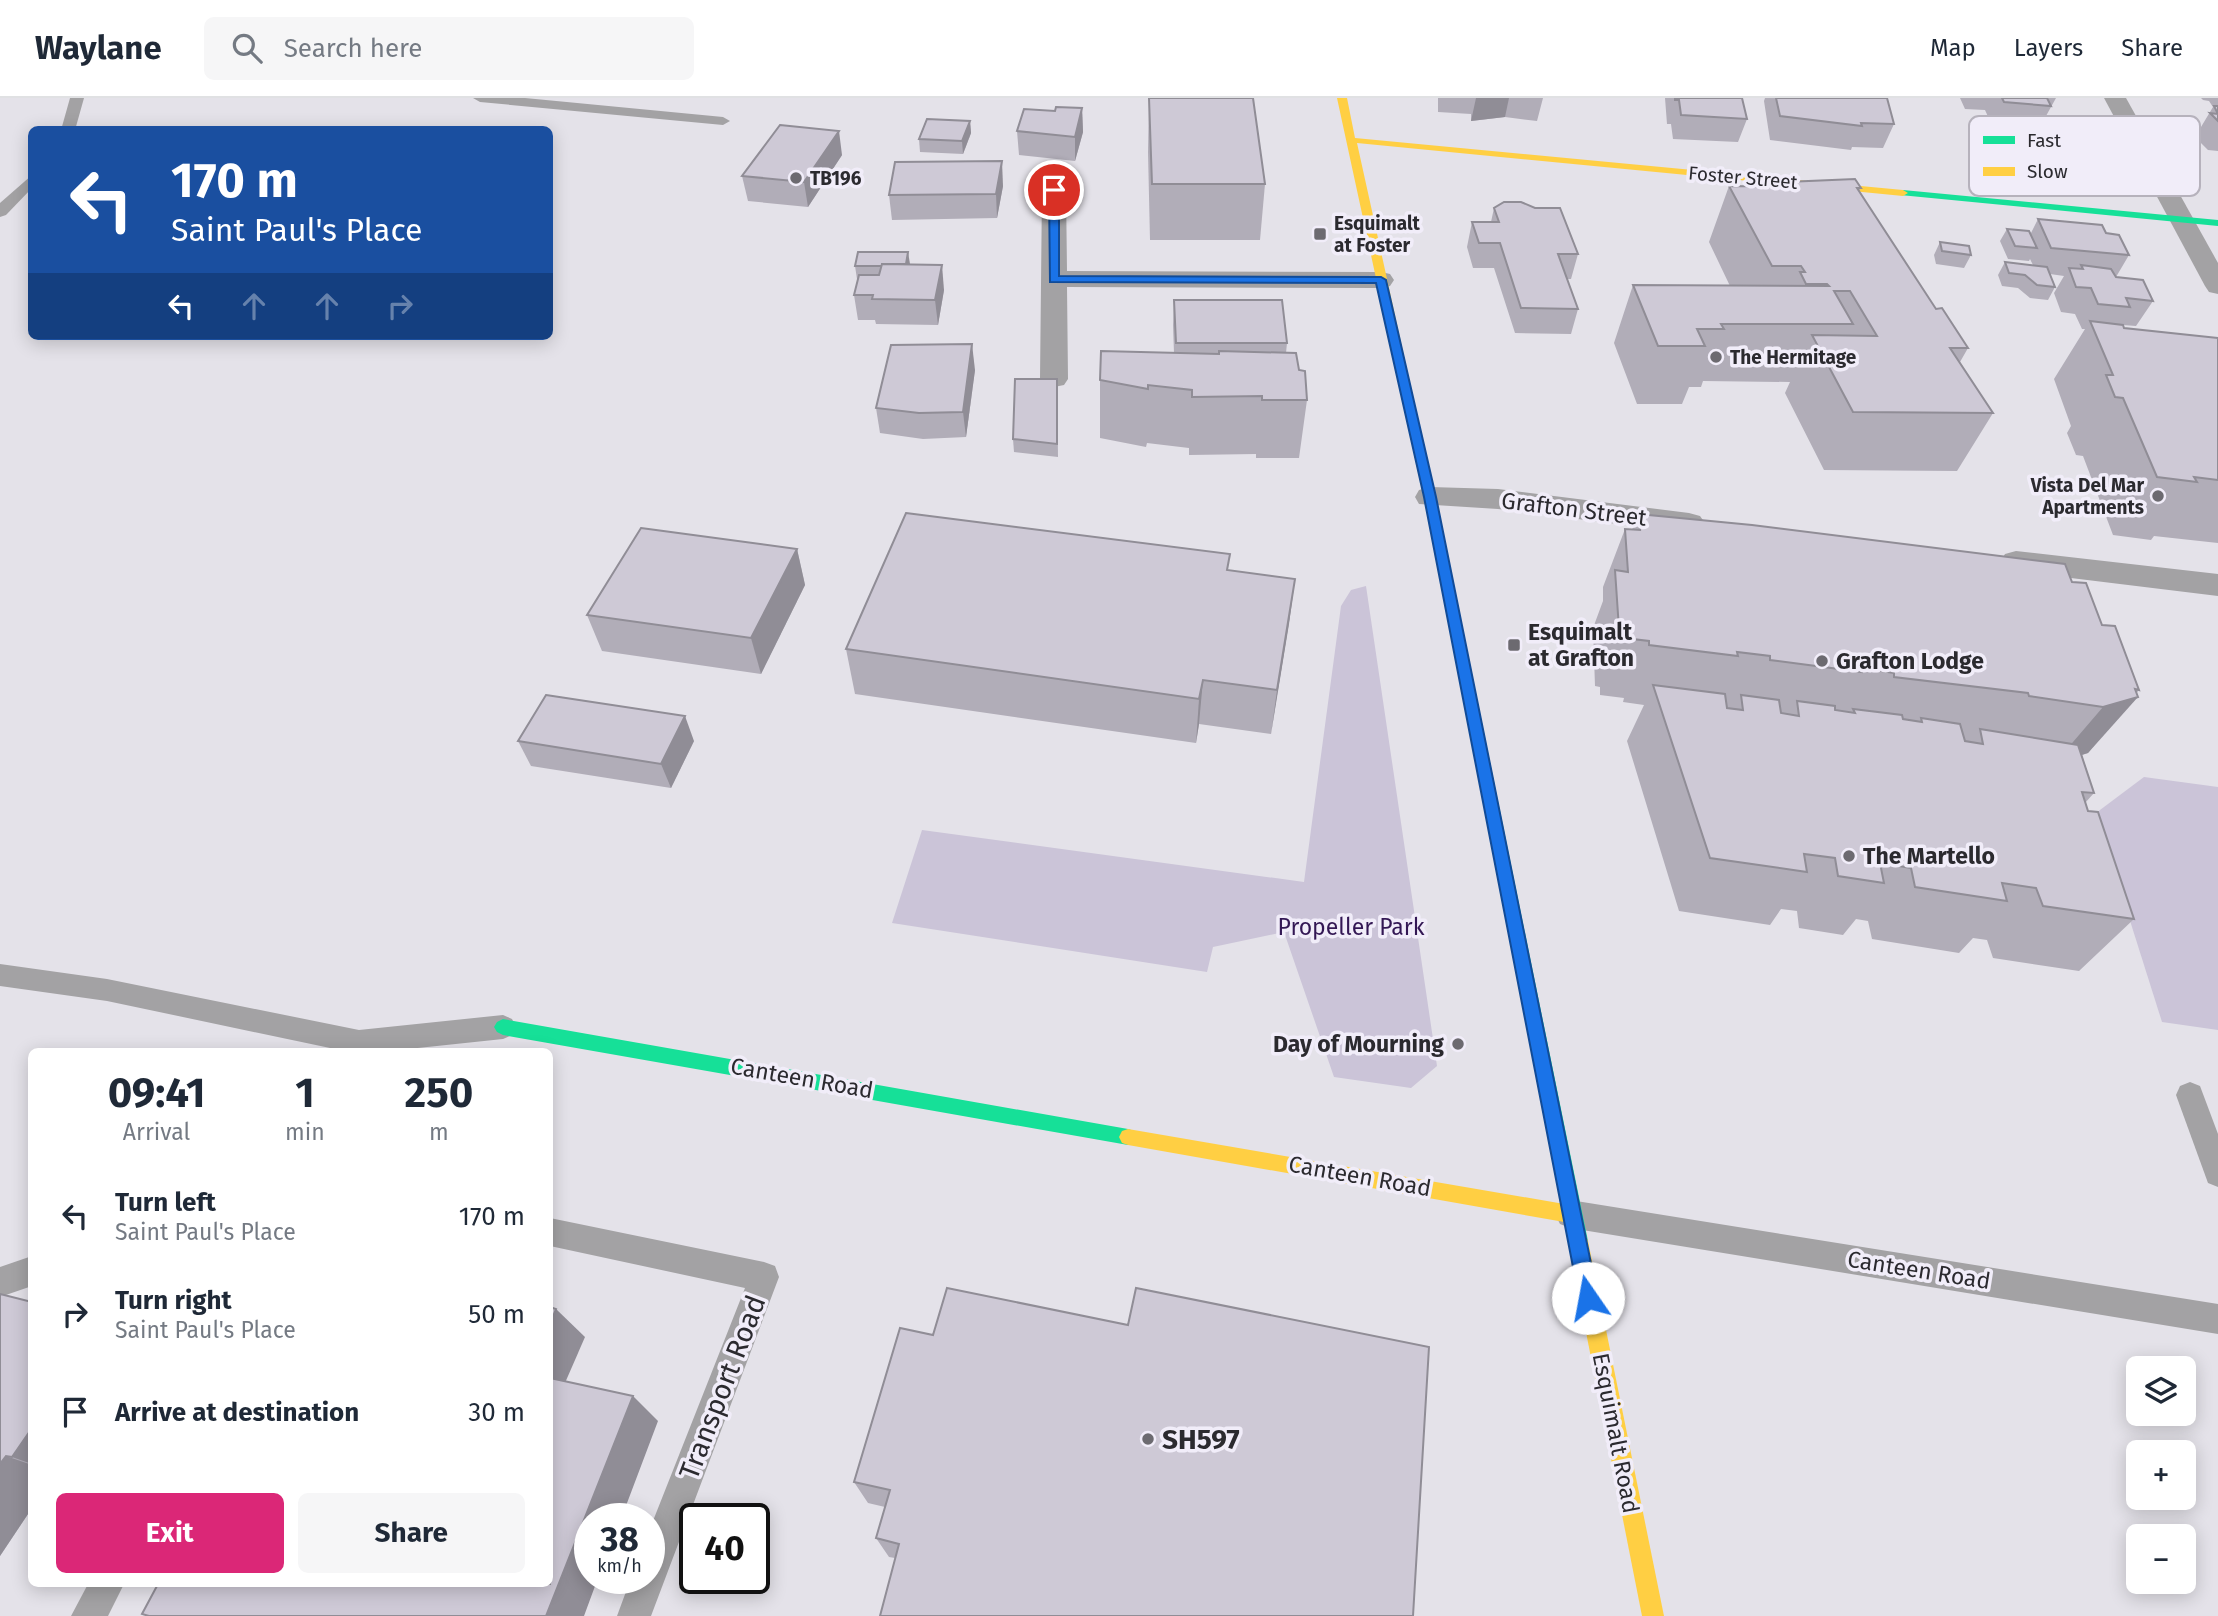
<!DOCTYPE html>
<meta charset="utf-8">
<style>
body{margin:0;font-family:"Fira Sans",sans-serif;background:#f6f6f7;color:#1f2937;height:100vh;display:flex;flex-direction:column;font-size:26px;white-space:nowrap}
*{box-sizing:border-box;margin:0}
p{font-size:23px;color:#747a83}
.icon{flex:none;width:38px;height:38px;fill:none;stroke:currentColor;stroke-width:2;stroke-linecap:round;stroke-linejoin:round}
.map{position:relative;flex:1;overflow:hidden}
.details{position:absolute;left:28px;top:950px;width:525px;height:539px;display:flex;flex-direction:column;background:#fff;border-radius:10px;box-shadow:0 4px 18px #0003}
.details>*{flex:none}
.guide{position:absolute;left:28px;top:28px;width:525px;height:214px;border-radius:10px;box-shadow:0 4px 18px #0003;background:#1a4fa0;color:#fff;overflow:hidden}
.fabs{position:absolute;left:2126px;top:1258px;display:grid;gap:14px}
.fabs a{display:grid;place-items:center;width:70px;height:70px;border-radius:10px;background:#fff;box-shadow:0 4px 18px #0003;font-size:35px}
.speed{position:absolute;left:574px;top:1405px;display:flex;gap:14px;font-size:35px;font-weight:700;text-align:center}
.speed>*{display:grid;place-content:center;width:91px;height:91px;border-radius:50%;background:#fff;box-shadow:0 4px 18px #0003;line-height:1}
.speed small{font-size:18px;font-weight:400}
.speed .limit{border:4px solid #111;border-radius:10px;background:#fff;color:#111}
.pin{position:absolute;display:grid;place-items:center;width:60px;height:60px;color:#fff;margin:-30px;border:4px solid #fff;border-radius:50%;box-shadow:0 2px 7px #0007}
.me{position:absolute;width:77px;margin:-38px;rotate:348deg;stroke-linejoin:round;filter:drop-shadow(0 0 5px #0008)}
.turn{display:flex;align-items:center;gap:24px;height:147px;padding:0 28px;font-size:32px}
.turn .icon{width:91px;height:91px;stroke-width:2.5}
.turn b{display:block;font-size:49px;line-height:60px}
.lanes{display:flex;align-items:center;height:66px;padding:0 28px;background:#0003;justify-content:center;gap:35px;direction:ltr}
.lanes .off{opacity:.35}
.eta{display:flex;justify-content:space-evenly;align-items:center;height:119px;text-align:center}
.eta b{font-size:42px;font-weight:700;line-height:49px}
.primary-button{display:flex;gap:14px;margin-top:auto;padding:14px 28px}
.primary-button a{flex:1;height:80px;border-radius:10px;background:#db2777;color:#fff;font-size:28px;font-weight:700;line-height:80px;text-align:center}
.primary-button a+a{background:#f6f6f7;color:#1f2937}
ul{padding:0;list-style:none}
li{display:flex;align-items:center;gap:21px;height:98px;padding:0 28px}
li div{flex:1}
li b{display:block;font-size:26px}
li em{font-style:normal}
header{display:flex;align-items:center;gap:42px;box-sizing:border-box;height:98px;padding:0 35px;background:#fff;border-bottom:2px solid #e0e1e3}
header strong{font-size:33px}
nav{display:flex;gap:38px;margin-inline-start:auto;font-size:24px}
.search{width:490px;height:63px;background:#f6f6f7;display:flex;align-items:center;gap:18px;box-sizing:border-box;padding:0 24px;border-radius:10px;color:#747a83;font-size:26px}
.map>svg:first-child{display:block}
.green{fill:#cbc4d8}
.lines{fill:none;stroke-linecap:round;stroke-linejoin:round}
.lane{fill:#a3a2a4;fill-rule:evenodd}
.street{fill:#a3a2a4;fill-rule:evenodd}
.fast{fill:#16e098;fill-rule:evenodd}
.slow{fill:#ffcf43;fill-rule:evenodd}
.wall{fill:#b1adb8}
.shaded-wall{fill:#908d96}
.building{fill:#cec9d6;stroke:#908d96;stroke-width:2}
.route{fill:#1a73e8;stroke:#114b97;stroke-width:2}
.poi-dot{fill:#6c6a70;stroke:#f1edf9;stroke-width:2.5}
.labels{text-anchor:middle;stroke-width:7;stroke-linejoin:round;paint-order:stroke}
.far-street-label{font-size:19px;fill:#2b2a2f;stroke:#f1edf9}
.far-poi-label{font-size:19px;font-weight:bold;fill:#2b2a2f;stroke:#f1edf9;text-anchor:start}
.street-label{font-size:23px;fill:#2b2a2f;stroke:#f1edf9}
.poi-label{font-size:23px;font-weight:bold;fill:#2b2a2f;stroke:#f1edf9;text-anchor:start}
.park-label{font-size:23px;fill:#331754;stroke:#f1edf9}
.near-street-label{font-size:28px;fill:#2b2a2f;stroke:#f1edf9}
.near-poi-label{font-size:28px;font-weight:bold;fill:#2b2a2f;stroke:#f1edf9;text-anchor:start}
.key{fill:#f1edf9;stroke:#b6b2bc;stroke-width:2}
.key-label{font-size:19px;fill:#2b2a2f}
</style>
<header>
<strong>Waylane</strong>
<div class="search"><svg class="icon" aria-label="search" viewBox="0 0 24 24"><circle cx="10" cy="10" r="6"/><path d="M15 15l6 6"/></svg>Search here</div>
<nav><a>Map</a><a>Layers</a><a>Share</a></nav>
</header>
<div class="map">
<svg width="2218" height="1518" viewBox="0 0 2218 1518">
<rect width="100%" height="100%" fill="#e4e2e9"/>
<g class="green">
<polygon points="1366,488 1437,968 1411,990 1334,979 1284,834 1213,849 1207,874 892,825 922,732 1304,784 1341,508 1351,492"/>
<polygon points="2144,679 2218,689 2218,932 2162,924 2096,715"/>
</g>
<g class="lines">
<g class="lane">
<polygon points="70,0 84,0 75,32 61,32"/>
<polygon points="473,0 525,0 723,19 730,23 723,27 480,4"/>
<polygon points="32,77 32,90 6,117 0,119 0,105"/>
<polygon points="0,866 107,881 359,932 503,917 512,921 516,929 512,937 503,941 380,954 349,954 107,903 0,888"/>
<polygon points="2190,984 2200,988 2218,1036 2218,1089 2208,1085 2176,997 2180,988"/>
<polygon points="1570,1102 2218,1206 2218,1236 1570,1130 1560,1126 1555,1116 1560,1106"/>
<polygon points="550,1120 764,1164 775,1168 779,1179 651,1518 617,1518 631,1480 649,1480 649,1433 745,1190 550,1148"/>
<polygon points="32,1158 32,1188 0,1199 0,1169"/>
<polygon points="88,1486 124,1486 108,1518 71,1518"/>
</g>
<g class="street">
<polygon points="2104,0 2126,0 2218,165 2218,196 2209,194 2205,188"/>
<polygon points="1054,85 1062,87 1066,92 1067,173 1381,174 1390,176 1394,182 1390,188 1381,190 1067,189 1068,281 1064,287 1054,289 1044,287 1040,281 1042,92 1046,87"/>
<polygon points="1430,389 1498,391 1689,415 1700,418 1705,425 1700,432 1689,435 1498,411 1419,406 1415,399 1419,392"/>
<polygon points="2016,453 2218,476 2218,498 2005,472 2000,464 2005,456"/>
</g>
<g class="fast">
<polygon points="1903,92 2218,122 2218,128 1900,97 1898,95"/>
<polygon points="1438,435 1444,439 1588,1143 1585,1150 1578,1152 1571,1150 1568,1143 1432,439"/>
<polygon points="503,921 1128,1031 1134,1033 1137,1039 1134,1045 1128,1047 503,937 497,934 494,929 497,924"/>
</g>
<g class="slow">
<polygon points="1337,0 1347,0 1355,40 1903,92 1908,95 1903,98 1357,45 1444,439 1438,443 1432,439"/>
<polygon points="1128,1031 1570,1107 1577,1110 1579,1116 1577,1122 1570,1125 1128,1047 1122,1045 1119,1039 1122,1033"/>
<polygon points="1578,1134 1585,1136 1588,1143 1664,1518 1642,1518 1568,1143 1571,1136"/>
</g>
</g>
<g class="wall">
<polygon points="1149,0 1265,86 1260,142 1150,142 1148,54"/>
<polygon points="1438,0 1543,0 1537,23 1505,19 1471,23 1471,16 1438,14"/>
<polygon points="1665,0 1742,0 1747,21 1738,44 1673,41 1671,26 1667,26"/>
<polygon points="1765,0 1887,0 1894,26 1883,50 1852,49 1851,52 1770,42 1764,3"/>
<polygon points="1960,0 2056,0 2041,27 2070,40 2080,48 2077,54 2078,57 2065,82 1979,74 1968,46 1980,22 1990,23 1985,12 1965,11"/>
<polygon points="2201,0 2218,0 2218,53 2208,52 2195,39 2213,9 2209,3 2203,2"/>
<polygon points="1082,10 1083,34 1075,63 1019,57 1017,33 1055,13"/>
<polygon points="970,23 971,35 963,56 920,54 919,41"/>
<polygon points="842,57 808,109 748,103 742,78"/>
<polygon points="1786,84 1861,90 1859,93 1936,211 1968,250 1960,264 1993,315 1957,373 1824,372 1785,295 1790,284 1703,283 1701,289 1689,289 1682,306 1637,306 1614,245 1633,187 1730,188 1709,144 1729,88 1784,89"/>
<polygon points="1003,88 997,120 892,122 889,97"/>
<polygon points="1494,110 1578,156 1571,181 1567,181 1578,211 1571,236 1515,235 1494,170 1473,170 1467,149 1472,124 1491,124"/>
<polygon points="2038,121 2106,135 2129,157 2116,179 2153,203 2136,228 2123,227 2124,230 2218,240 2218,445 2154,438 2151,442 2113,437 2083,358 2076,357 2067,335 2071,328 2054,281 2085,231 2082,231 2075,216 2061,214 2054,195 2064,178 2050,176 2055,189 2048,202 2030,200 2018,190 2002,188 1998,177 2005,164 2033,167 2030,161 2029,163 2008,161 2000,143 2007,131 2031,135"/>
<polygon points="1940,144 1971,157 1964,170 1936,166 1934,157"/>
<polygon points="910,166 944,192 938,227 876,226 875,222 858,222 854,197 858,181 857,181 855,168"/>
<polygon points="1174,202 1287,245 1286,255 1299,272 1307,302 1299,360 1256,360 1256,356 1189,357 1189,350 1147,345 1146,349 1100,340 1100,282 1174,255 1173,227"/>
<polygon points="975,272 966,339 923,341 880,335 876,310"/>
<polygon points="1057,281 1058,359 1014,354 1013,341"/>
<polygon points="1638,416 2072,484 2102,527 2139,592 2088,655 2082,657 2094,695 2085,705 2134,821 2079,873 1993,860 1987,842 1973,840 1959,855 1872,841 1868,823 1856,821 1843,837 1799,830 1797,813 1781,811 1770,827 1679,813 1627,643 1644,607 1623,604 1624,600 1600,597 1600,589 1595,588 1593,530 1603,503 1603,489 1625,431 1632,432"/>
<polygon points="797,451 805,487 761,576 602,553 587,517"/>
<polygon points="1228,472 1295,481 1271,636 1199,626 1196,645 855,596 846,551"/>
<polygon points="518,643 694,643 671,690 531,668"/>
<polygon points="0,1196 32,1204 32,1410 0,1458"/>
<polygon points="1128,1227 1429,1249 895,1460 889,1459 876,1440 885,1409 868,1405 854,1384 933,1237"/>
</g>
<g class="shaded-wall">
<polygon points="1476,0 1509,0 1505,19 1471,23"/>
<polygon points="1082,10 1083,34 1075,63 1075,39"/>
<polygon points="970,23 971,35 963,56 962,43"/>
<polygon points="839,33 842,57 808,109 804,84"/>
<polygon points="1002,63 1003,88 997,120 996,96"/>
<polygon points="908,154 910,166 906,168"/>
<polygon points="942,167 944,192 938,227 935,202"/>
<polygon points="972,246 975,272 966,339 963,314"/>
<polygon points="797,451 805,487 761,576 751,540"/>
<polygon points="1295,481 1289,526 1271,636 1277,592"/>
<polygon points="1203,582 1199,626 1196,645 1199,601"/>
<polygon points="2138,599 2088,655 2055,665 2103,609"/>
<polygon points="685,618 694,643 671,690 661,666"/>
<polygon points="556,1211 585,1239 558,1301 550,1293 550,1226"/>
<polygon points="633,1298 658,1323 621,1421 590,1421 590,1480 598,1480 584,1518 546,1518"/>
<polygon points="32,1330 32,1366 12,1359"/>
<polygon points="6,1358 32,1367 32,1410 0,1458 0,1366"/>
</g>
<g class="building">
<polygon points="1149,0 1253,0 1265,86 1152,86"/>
<polygon points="1675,0 1742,0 1747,21 1681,17 1679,2 1675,2"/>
<polygon points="1776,0 1887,0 1894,26 1861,25 1862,28 1780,18"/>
<polygon points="2002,0 2047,0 2051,8 2004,4"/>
<polygon points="2214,8 2218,8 2218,23 2210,15 2218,16"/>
<polygon points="1056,9 1082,10 1075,39 1017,33 1024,11 1055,13"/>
<polygon points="927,21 970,23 962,43 919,41"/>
<polygon points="780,27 839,33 804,84 742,78"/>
<polygon points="1002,63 996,96 889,97 895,64"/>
<polygon points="1855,81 1861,90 1857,90 1936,211 1942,210 1968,250 1950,250 1993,315 1853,314 1812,237 1877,238 1850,193 1834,193 1853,226 1721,226 1724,231 1697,231 1705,248 1658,248 1633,187 1829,188 1827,186 1806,186 1800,174 1805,174 1801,168 1772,168 1729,88 1788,89 1786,84"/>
<polygon points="1504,104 1521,104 1535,110 1560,110 1578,156 1558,156 1578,211 1521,210 1500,145 1479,145 1472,124 1499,124 1494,110"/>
<polygon points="2038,121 2102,127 2106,135 2119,137 2129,157 2051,150"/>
<polygon points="2007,131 2029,133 2037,150 2015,148"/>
<polygon points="1940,144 1969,148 1971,157 1942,153"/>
<polygon points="858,154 908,154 906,166 882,166 882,168 855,168"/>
<polygon points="2005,164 2047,169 2055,189 2037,187 2025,177 2009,175"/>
<polygon points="882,166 942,167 935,202 872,201 873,197 854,197 859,177 879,177"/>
<polygon points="2081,167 2111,171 2116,179 2143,182 2153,203 2126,200 2130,209 2098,206 2091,190 2076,189 2069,170 2083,171"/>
<polygon points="1174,202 1282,202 1287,245 1176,245"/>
<polygon points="2090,223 2123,227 2124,230 2218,240 2218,382 2194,379 2197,384 2157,379 2123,300 2115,299 2106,277 2113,277"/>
<polygon points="972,246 963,314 919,315 876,310 891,247"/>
<polygon points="1101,253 1219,256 1219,253 1296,255 1299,272 1305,273 1307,302 1262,302 1262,298 1192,299 1192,292 1148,287 1148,291 1100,282"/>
<polygon points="1015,281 1057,281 1057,346 1013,341"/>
<polygon points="906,415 1230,456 1227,472 1295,481 1277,592 1203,582 1199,601 846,551"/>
<polygon points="1638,416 1752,427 2065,466 2072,484 2086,485 2102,527 2115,528 2139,592 2135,591 2138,599 2103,609 2029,598 2028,595 1894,579 1894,575 1862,570 1862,574 1770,562 1770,558 1737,554 1738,558 1649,547 1649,543 1624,540 1624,532 1619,531 1615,472 1628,474 1625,431 1640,432"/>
<polygon points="641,430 797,451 751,540 587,517"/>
<polygon points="1653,587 1725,596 1727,610 1743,612 1741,597 1779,602 1781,615 1799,618 1797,603 1835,608 1835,612 1855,615 1853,611 1902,617 1903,621 1922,624 1921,620 1960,626 1965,643 1983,646 1980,631 2078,647 2094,695 2082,694 2088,713 2098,714 2134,821 2043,808 2036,790 2002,785 2007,803 1915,789 1911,770 1880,765 1884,785 1838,778 1835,760 1804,756 1807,774 1710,760"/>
<polygon points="546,597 685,618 661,666 518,643"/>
<polygon points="947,1190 1128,1227 1136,1190 1429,1249 1413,1518 880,1518 899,1446 876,1440 890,1392 854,1384 900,1230 933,1237"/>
<polygon points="0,1196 32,1204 32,1330 12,1359 6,1358 0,1366"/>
<polygon points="550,1209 556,1211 550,1226"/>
<polygon points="550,1280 633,1298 546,1518 149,1518 142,1516 158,1486 550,1486"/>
</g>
<polygon class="route" points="1054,89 1059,92 1059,178 1381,179 1386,182 1436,399 1598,1200 1596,1207 1588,1210 1581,1207 1579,1200 1424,399 1376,185 1050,184 1049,92"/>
<g class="poi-dot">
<circle cx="796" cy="80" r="7"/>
<rect x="1313" y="129" width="14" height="14" rx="3.5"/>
<circle cx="1716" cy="259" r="7"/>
<circle cx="2158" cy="398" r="7"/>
<rect x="1507" y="540" width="14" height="14" rx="3.5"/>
<circle cx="1822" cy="563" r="7"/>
<circle cx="1849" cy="758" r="7"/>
<circle cx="1458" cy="946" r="7"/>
<circle cx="1148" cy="1341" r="7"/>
</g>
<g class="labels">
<g class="far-street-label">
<text transform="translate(1743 79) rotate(5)" y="7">Foster Street</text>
</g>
<g class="far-poi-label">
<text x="810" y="87">TB196</text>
<text x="1334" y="132">Esquimalt<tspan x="1334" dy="22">at Foster</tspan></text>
<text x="1730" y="266">The Hermitage</text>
<text x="2144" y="394" text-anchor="end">Vista Del Mar<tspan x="2144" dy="22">Apartments</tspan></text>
</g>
<g class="street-label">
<text transform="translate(1574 411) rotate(7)" y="8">Grafton Street</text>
<text transform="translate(802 980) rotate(10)" y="8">Canteen Road</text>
<text transform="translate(1360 1078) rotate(10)" y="8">Canteen Road</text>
<text transform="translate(1919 1172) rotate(9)" y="8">Canteen Road</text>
<text transform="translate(1616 1335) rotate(79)" y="8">Esquimalt Road</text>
</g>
<g class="poi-label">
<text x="1528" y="542">Esquimalt<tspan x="1528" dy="26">at Grafton</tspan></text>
<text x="1836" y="571">Grafton Lodge</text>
<text x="1863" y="766">The Martello</text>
<text x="1444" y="954" text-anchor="end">Day of Mourning</text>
</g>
<g class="park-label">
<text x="1351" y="837">Propeller Park</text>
</g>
<g class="near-street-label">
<text transform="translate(722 1289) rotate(-69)" y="10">Transport Road</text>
</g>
<g class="near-poi-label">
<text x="1162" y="1351">SH597</text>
</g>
</g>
<rect x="1969" y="18" width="231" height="80" rx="10" class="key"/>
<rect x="1983" y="38" width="32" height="8" fill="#16e098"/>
<rect x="1983" y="69" width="32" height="9" fill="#ffcf43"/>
<g class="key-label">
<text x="2027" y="49">Fast</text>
<text x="2027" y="80">Slow</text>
</g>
</svg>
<div class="fabs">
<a><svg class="icon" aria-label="layers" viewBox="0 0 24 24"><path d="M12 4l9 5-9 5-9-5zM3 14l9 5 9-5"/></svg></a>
<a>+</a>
<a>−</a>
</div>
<div class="speed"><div>38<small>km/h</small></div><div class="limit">40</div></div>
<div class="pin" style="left:1054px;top:92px;background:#d93025"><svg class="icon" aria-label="arrive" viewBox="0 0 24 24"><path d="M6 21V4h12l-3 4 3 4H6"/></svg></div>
<svg class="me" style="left:1588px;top:1200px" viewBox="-20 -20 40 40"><circle r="19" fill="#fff"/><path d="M0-13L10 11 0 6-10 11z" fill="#1a73e8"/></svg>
<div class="guide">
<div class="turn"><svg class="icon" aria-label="left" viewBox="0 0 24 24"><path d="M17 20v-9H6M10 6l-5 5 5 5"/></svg><div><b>170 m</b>Saint Paul's Place</div></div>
<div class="lanes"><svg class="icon" aria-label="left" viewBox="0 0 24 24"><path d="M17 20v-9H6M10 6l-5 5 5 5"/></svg><svg class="icon off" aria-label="ahead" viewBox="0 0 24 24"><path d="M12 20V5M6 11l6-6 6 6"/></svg><svg class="icon off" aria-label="ahead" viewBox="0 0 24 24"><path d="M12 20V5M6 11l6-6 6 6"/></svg><svg class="icon off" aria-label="right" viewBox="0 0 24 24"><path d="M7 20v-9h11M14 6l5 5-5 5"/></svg></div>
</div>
<section class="details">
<div class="eta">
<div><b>09:41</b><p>Arrival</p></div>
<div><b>1</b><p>min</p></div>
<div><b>250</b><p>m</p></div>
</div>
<ul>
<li><svg class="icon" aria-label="left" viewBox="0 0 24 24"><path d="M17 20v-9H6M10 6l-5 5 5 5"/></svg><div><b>Turn left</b><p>Saint Paul's Place</p></div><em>170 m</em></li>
<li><svg class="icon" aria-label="right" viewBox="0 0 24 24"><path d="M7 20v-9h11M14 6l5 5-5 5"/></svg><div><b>Turn right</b><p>Saint Paul's Place</p></div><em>50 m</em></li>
<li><svg class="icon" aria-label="arrive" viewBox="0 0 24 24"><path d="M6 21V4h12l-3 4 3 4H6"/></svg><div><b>Arrive at destination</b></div><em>30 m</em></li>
</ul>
<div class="primary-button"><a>Exit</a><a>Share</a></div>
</section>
</div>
